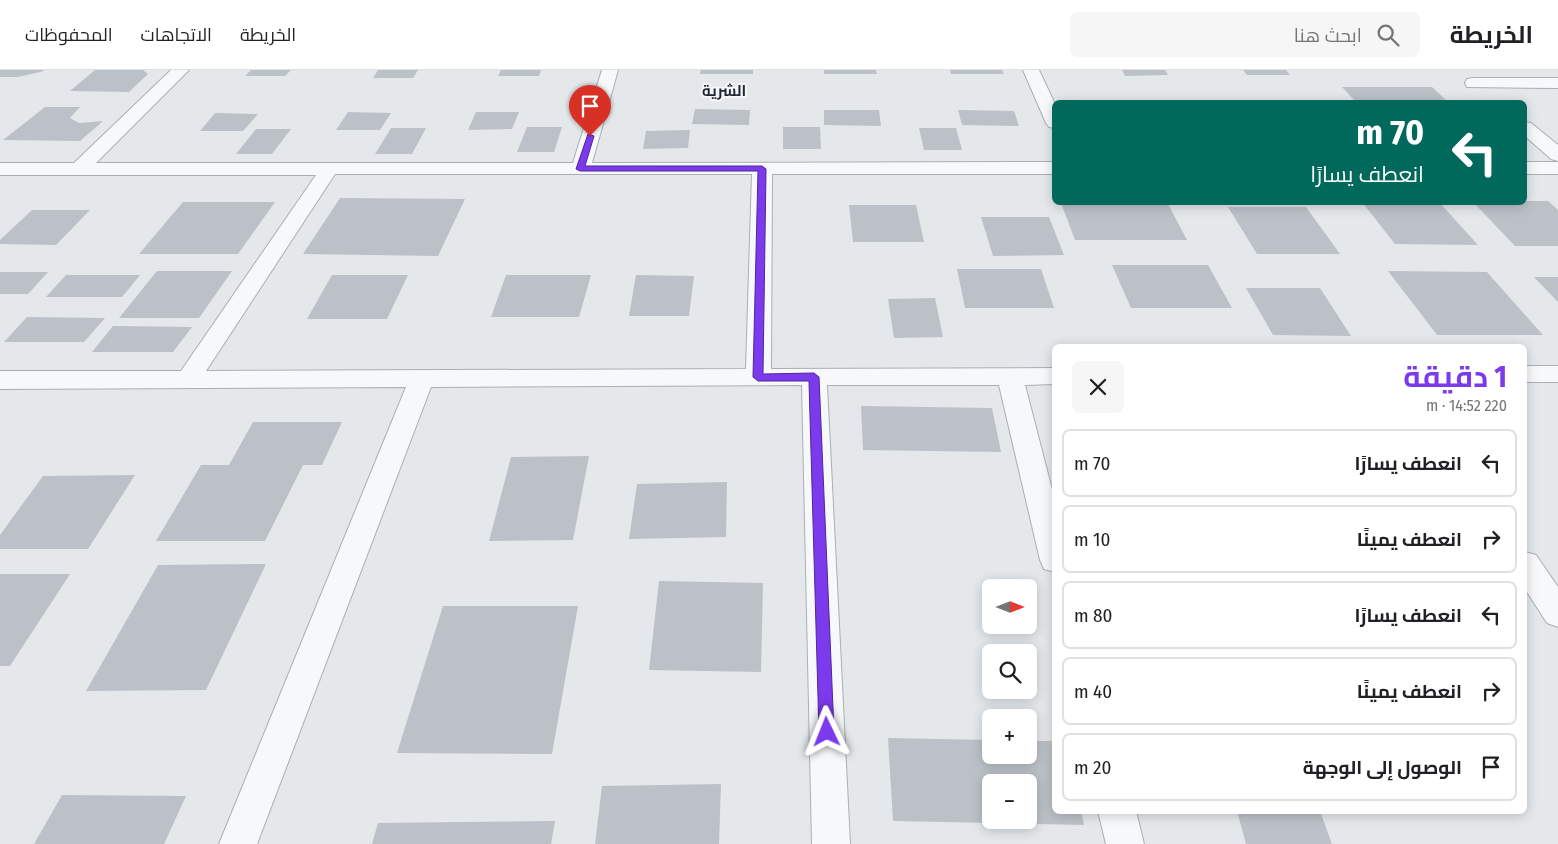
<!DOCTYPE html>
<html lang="ar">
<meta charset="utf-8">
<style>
body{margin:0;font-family:"Fira Sans Condensed",Cairo,sans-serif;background:#f6f6f6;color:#202124;direction:rtl;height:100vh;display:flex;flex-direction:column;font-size:19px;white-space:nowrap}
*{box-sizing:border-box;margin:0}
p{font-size:16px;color:#757577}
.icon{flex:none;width:28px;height:28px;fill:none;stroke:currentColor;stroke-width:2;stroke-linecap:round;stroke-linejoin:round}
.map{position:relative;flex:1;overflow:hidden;direction:ltr}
.side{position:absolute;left:1052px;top:274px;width:475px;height:470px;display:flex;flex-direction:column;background:#fff;border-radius:8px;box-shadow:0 2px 12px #0003;direction:rtl}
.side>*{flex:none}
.top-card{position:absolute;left:1052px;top:30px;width:475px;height:105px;border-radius:8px;box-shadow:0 2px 12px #0003;direction:rtl;background:#00695c;color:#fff;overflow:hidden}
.needle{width:32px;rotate:90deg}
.tools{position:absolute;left:982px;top:509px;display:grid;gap:10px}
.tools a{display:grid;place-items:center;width:55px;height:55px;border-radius:8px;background:#fff;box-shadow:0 2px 12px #0003;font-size:25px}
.pin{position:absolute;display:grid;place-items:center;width:42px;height:42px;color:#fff;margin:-51px -21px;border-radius:50% 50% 50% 0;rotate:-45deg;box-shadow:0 0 5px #0007}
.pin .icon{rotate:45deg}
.me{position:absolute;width:55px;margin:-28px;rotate:358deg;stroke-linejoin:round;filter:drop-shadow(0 0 4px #0008)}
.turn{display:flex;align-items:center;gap:18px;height:105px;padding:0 20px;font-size:22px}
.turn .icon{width:65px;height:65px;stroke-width:2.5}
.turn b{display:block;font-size:35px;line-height:42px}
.round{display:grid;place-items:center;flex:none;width:52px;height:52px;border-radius:8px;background:#f6f6f6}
.headline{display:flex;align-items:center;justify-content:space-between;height:85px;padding:0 20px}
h1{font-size:30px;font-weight:700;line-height:38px;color:#7c3aed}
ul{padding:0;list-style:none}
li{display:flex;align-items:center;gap:15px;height:68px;margin:0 10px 8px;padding:0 10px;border:2px solid #e0e0e0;border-radius:8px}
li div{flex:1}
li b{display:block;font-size:19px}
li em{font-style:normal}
header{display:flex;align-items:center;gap:30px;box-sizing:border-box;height:70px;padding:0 25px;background:#fff;border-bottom:1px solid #e0e0e0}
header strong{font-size:24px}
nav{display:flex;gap:28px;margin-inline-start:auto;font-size:18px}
.search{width:350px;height:45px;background:#f6f6f6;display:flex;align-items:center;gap:12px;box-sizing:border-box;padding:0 18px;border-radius:8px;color:#757577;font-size:19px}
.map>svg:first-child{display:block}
.building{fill:#bcc1c8;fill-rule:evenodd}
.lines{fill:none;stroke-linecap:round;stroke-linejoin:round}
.minor-casing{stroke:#a9afb5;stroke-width:2}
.minor{fill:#f7f8fa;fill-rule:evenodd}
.route{fill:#7c3aed;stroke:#51269a}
.labels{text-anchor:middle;stroke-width:4;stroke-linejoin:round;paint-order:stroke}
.far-district-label{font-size:15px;font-weight:bold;fill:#1f2734;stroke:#f4f6f9}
</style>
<header>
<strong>الخريطة</strong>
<div class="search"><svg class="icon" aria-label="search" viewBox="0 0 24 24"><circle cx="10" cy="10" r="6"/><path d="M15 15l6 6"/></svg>ابحث هنا</div>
<nav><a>الخريطة</a><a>الاتجاهات</a><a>المحفوظات</a></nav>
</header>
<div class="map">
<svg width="1558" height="774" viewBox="0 0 1558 774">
<rect width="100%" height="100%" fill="#e4e8eb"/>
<g class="building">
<polygon points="0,0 44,0 44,1 18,7 0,7"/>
<polygon points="95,0 143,0 148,4 129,22 70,21"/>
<polygon points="251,0 291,0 285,6 245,6"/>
<polygon points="378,0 418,0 413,8 373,8"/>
<polygon points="501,0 541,0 539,6 498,6"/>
<polygon points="701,0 753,0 753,4 700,4"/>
<polygon points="824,0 876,0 877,4 824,4"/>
<polygon points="950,0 1002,0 1004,4 951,4"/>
<polygon points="1122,0 1165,0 1168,5 1125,6"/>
<polygon points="1243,0 1286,0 1290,5 1247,5"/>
<polygon points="1342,17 1432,17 1448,32 1356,32"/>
<polygon points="45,37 80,37 70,48 79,53 103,51 80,71 3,70"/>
<polygon points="695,39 750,40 749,55 692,54"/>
<polygon points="824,40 879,40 881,56 824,55"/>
<polygon points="958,40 1014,41 1019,56 962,55"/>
<polygon points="348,42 391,43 380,60 336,60"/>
<polygon points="476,42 519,42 512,59 468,60"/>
<polygon points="215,43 258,44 243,61 200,61"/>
<polygon points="527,57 562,57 554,82 517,82"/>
<polygon points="783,57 820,57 821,79 783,79"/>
<polygon points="391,58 426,58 412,84 375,84"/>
<polygon points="919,58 956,58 962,80 924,80"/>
<polygon points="256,59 291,59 272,84 236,84"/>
<polygon points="690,60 688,78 643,79 646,61"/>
<polygon points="340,128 465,129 438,186 303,184"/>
<polygon points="1525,131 1548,131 1558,140 1558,176 1515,176 1473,132 1525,132"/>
<polygon points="183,132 275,132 238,184 139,184"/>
<polygon points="1362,132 1439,132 1478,175 1395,174"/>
<polygon points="1061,133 1168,134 1187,170 1075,170"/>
<polygon points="849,135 916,135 924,172 853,172"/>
<polygon points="1228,137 1306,137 1340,184 1257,184"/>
<polygon points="32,140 90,140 56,175 0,174 0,170"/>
<polygon points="981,147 1049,147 1064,185 993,186"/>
<polygon points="1112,195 1208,195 1232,238 1131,238"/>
<polygon points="957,199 1041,199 1054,238 965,238"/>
<polygon points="157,201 232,201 199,248 119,248"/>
<polygon points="1388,201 1487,202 1543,265 1437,265"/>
<polygon points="0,202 48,202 28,224 0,224"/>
<polygon points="66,205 140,205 122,227 46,227"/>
<polygon points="332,205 408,205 387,249 307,249"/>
<polygon points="506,205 591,205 579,247 491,247"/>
<polygon points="636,205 694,206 689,246 629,246"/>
<polygon points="1534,207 1558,207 1558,232"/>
<polygon points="1246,218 1320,218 1351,266 1273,265"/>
<polygon points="935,228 943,267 894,268 888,229"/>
<polygon points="27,247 105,248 84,272 4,272"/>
<polygon points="113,256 192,257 173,282 92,282"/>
<polygon points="861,336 992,338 1001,382 863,380"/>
<polygon points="253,352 342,352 322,395 303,395 265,471 156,471 201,395 229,395"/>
<polygon points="589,386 573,470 489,471 511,387"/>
<polygon points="135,405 88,479 0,479 0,465 43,406"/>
<polygon points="727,412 726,467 629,469 637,414"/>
<polygon points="266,494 206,620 86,621 158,495"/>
<polygon points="0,504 70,504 10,596 0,596"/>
<polygon points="659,511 763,513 761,602 649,600"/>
<polygon points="443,536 578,536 552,684 397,683"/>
<path d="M888,668l103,2v15h38v-14h26v70h26l3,14 -191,-4zM991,712h38v38h-38z"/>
<polygon points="721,714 719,774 595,774 602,716"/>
<polygon points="62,725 186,726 164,774 34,774"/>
<polygon points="1237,741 1320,741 1332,774 1246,774"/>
<polygon points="555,751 551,774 372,774 378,753"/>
</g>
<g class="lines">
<g class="minor-casing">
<g id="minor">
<path d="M171,0h18l-93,93h477l29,-93h16l-26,93 463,-1v12h-283l-1,195 284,-1v16l-30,1 30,116v71l-11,-3 -4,-9 -41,-175h-172l23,459h-38l-10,-459 -371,2 -174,457h-38l187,-457 -406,2v-18h181l135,-196h-316v-12h74zM335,104h417l-6,195 -540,2z"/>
<polygon points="1023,0 1039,0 1055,34 1055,58 1049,57 1046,53"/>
<polygon points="1473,8 1558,8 1558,18 1467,17 1465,13 1467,9"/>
<polygon points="1525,52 1531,53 1558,75 1558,91 1551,89 1525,66"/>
<rect x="1525" y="92" width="33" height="12"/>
<rect x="1525" y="296" width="33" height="16"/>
<polygon points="1525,482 1536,485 1558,517 1558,557 1547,553 1525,519"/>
<polygon points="1098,741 1136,741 1144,774 1106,774"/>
</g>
</g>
<use href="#minor" class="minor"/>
</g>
<polygon class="route" points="588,64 594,66 585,96 762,96 766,99 763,304 814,303 819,307 834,662 832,667 827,669 822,667 819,662 809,311 758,311 753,307 758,101 580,101 576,99"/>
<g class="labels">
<g class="far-district-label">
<text x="724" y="26">الشرية</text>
</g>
</g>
</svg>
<div class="tools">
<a><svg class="needle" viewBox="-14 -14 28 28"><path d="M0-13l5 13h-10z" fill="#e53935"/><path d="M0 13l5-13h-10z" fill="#757577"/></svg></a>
<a><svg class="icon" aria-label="search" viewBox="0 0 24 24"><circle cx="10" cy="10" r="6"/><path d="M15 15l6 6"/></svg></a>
<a>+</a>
<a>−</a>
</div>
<div class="pin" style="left:590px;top:66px;background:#d93025"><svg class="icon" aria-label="arrive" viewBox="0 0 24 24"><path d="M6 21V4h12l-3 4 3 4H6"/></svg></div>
<svg class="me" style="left:827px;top:662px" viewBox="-20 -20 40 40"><path d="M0-17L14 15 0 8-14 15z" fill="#7c3aed" stroke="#fff" stroke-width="4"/></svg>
<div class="top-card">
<div class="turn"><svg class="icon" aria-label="left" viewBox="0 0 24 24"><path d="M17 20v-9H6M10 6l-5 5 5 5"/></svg><div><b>70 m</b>انعطف يسارًا</div></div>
</div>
<section class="side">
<div class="headline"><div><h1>1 دقيقة</h1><p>220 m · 14:52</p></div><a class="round"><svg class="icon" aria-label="close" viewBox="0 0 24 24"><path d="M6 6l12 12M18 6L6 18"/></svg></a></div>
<ul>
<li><svg class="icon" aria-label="left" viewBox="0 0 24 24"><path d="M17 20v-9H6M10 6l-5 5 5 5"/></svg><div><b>انعطف يسارًا</b></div><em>70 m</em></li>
<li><svg class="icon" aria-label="right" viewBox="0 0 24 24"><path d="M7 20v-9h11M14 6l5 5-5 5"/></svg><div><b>انعطف يمينًا</b></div><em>10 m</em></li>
<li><svg class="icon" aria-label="left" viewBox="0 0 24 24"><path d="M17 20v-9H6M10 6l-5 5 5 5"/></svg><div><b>انعطف يسارًا</b></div><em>80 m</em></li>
<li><svg class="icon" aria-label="right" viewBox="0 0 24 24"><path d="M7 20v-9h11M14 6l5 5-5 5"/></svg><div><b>انعطف يمينًا</b></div><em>40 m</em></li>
<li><svg class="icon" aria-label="arrive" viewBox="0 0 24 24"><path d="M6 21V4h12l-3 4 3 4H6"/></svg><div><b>الوصول إلى الوجهة</b></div><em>20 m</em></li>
</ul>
</section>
</div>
